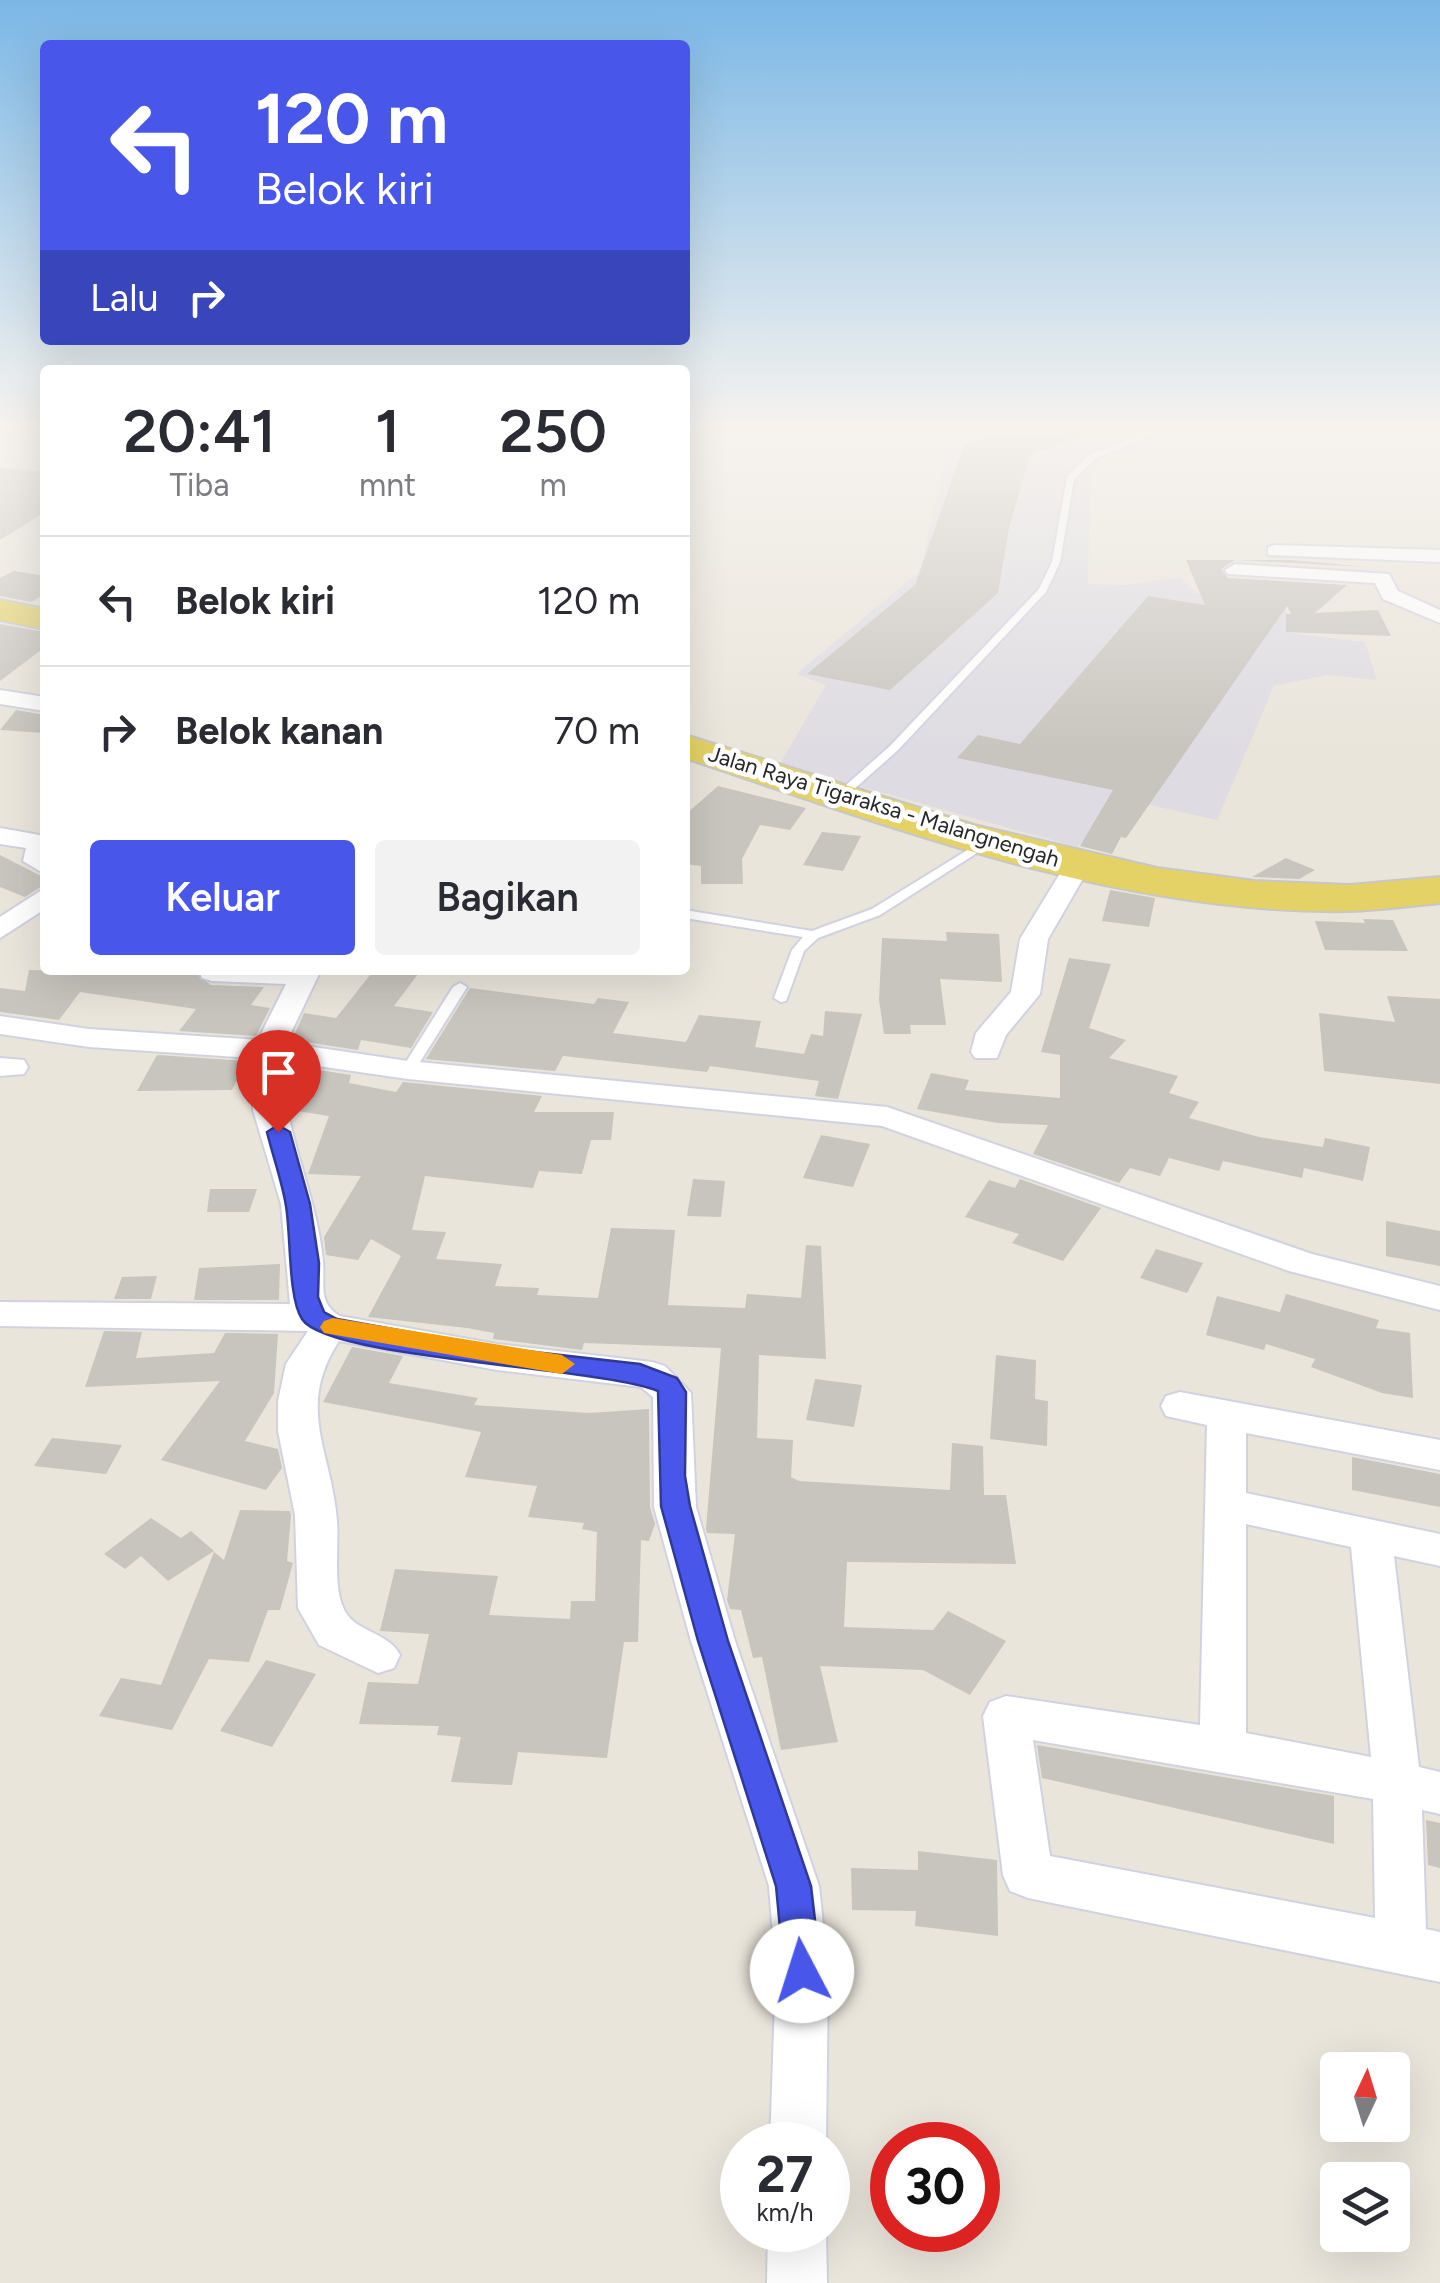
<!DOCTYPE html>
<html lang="id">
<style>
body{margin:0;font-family:Figtree,sans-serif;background:#f2f2f3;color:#2b2b33;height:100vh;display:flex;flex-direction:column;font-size:38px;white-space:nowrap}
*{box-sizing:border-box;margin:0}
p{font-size:32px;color:#7c7c81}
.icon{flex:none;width:55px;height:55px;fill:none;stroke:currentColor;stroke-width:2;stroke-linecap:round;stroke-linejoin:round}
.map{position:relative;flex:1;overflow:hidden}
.drawer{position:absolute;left:40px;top:365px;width:650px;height:610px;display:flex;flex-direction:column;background:#fff;border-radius:10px;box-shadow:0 10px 40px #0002}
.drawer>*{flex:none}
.top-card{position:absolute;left:40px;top:40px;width:650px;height:305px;border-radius:10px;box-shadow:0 10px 40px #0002;background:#4857ea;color:#fff;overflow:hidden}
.needle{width:65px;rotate:4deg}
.controls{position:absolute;left:1320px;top:2052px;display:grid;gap:20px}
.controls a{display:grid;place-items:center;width:90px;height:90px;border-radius:10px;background:#fff;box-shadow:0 10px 40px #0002;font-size:50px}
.speed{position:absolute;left:720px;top:2122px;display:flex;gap:20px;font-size:50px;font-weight:700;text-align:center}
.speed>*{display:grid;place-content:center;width:130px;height:130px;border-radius:50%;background:#fff;box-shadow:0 10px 40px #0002;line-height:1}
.speed small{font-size:25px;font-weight:400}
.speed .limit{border:15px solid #d22;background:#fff;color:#111}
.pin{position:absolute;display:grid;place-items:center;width:85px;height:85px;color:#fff;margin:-102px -42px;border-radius:50% 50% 50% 0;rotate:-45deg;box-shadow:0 0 10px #0007}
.pin .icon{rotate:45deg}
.me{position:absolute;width:110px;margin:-55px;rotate:355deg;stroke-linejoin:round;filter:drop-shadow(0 0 8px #0008)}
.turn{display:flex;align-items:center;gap:35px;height:210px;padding:0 50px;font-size:45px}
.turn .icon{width:130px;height:130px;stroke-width:2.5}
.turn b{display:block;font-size:70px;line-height:85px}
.then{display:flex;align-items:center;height:95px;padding:0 50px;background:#0003;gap:20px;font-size:38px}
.eta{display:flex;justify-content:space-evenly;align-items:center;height:170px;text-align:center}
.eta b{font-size:60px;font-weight:600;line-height:70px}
.button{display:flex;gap:20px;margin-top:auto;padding:20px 50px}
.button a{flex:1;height:115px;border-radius:10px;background:#4857ea;color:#fff;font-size:40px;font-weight:600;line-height:115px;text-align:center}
.button a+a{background:#f2f2f3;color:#2b2b33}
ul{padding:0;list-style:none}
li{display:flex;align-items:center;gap:30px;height:130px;padding:0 50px;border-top:2px solid #e1e1e2}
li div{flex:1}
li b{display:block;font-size:38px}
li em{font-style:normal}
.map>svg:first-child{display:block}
.industrial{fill:#dedbe2}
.building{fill:#c8c4be}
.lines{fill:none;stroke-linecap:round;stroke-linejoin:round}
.lane-casing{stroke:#d1d2e0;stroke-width:4}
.street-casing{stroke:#d1d2e0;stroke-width:4}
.primary-casing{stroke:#c7c7c7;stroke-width:4}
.lane{fill:#fff;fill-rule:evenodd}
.street{fill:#fff;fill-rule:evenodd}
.primary{fill:#e4d266;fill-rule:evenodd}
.route{fill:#4857ea;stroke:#2f3998;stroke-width:2.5}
.slow{fill:#f59e0b}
.labels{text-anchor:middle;stroke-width:9;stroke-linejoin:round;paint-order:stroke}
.far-street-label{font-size:22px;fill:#282828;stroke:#fff}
</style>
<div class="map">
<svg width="1440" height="2283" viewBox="0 0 1440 2283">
<rect width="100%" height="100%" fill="#eae5db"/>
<polygon class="industrial" points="983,429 1272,429 1265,437 1166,445 1105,460 1090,476 1088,584 1125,585 1180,577 1195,593 1285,595 1288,633 1365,642 1377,680 1327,675 1274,686 1217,820 1128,800 1077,847 780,764 826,685 796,674 920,571 949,442"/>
<g class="building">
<polygon points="1009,429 1092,432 1030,455 1009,528 998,593 890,690 807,674 915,585 964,445"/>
<polygon points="0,468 45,471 45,512 0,540"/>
<polygon points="1186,560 1292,560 1367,567 1235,560 1221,569 1228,578 1347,585 1315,613 1378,610 1391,636 1286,632 1286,614 1291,614 1287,606 1126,838 1121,837 1112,854 1080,846 1113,790 957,758 978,735 1020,744 1148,596 1205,605"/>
<polygon points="14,571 45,576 45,594 31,602 0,596 0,578"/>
<polygon points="0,624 45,632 45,647 0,681"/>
<polygon points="16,710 45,715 45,733 0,730"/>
<polygon points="718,786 806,808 790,830 760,825 742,859 743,884 701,884 701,866 685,864 685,815"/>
<polygon points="822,832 861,836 843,871 803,865"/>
<polygon points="0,855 45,878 45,884 25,897 0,887"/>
<polygon points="1286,858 1315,870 1299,879 1252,877"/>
<polygon points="1110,890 1155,898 1149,927 1102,921"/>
<polygon points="1363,919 1393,920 1408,951 1325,950 1315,921 1365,923"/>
<polygon points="946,932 999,934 1002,982 940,979 946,1025 910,1025 911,1034 884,1034 879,1000 882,938 947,941"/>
<polygon points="1069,958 1111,964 1089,1028 1126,1040 1109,1058 1178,1076 1169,1093 1199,1102 1189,1118 1259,1137 1323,1147 1325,1138 1370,1147 1363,1181 1304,1168 1302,1178 1223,1161 1219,1171 1169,1158 1160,1176 1130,1168 1119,1183 1033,1154 1048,1125 998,1123 917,1109 931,1073 969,1080 965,1090 1060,1098 1060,1055 1041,1052"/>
<polygon points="29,970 197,974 211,985 264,987 251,1005 270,1008 256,1036 179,1031 196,1009 80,992 59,1020 0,1012 0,988 25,991"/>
<polygon points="374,970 421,970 394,1006 433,1012 411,1048 361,1040 358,1050 292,1040 304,1013 336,1018"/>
<polygon points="470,988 594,1004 598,998 629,1002 613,1033 686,1042 699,1015 761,1021 755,1047 804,1054 811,1034 823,1036 825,1011 862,1014 838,1099 815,1096 819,1081 710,1066 707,1072 563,1056 555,1071 426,1059"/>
<polygon points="1387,996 1440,999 1440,1084 1324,1071 1319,1013 1395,1022"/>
<polygon points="157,1055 246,1061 232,1090 137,1091"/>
<polygon points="287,1065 351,1075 349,1083 396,1092 403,1082 542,1096 534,1112 614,1112 611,1140 591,1140 582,1174 539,1171 533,1188 425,1176 412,1230 446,1232 436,1259 502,1264 495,1286 539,1288 537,1295 598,1298 611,1228 675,1230 668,1305 745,1308 747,1294 801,1298 806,1245 821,1246 826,1359 759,1355 757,1438 793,1440 791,1477 799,1481 950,1490 952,1443 983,1446 984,1495 1006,1495 1016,1564 847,1562 844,1627 933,1630 948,1611 1006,1641 970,1695 923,1670 820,1666 838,1742 781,1750 762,1657 753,1658 741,1610 730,1609 727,1600 735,1534 707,1533 706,1529 721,1348 584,1343 582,1350 493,1339 494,1333 467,1328 368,1317 401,1256 371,1239 358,1260 326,1255 324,1237 361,1176 308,1174 329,1116 291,1110"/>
<polygon points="821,1135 870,1144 853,1187 803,1178"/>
<polygon points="693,1179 725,1181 721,1217 687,1216"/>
<polygon points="1020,1179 1101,1208 1063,1261 1012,1243 1019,1234 965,1217 989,1180 1015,1188"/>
<polygon points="210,1189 257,1189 249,1212 207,1212"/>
<polygon points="1386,1221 1440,1231 1440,1266 1386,1256"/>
<polygon points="1156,1249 1203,1263 1187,1293 1140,1278"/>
<polygon points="280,1264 279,1300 194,1300 199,1268"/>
<polygon points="157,1276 151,1299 114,1299 122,1277"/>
<polygon points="1286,1294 1379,1320 1376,1328 1410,1333 1413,1398 1382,1393 1311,1367 1315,1359 1266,1344 1264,1350 1206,1335 1217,1296 1280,1312"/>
<polygon points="104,1331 142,1332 136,1358 214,1353 225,1333 278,1334 274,1393 245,1441 278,1449 282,1468 266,1490 161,1460 220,1381 85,1387"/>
<polygon points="352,1347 403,1356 389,1383 478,1398 474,1405 589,1413 649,1409 650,1507 655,1524 649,1541 641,1540 638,1642 624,1642 607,1758 518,1752 512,1785 451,1782 461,1737 437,1735 439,1726 359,1724 368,1682 418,1684 429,1634 380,1631 395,1569 498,1576 489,1615 570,1619 571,1601 595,1601 597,1532 582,1529 584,1523 528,1517 537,1486 465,1477 481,1432 323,1402"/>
<polygon points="996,1355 1036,1360 1035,1399 1048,1401 1047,1446 990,1439"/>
<polygon points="815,1379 862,1385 854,1427 806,1420"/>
<polygon points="52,1438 122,1445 106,1474 34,1466"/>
<polygon points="1352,1457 1440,1474 1440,1507 1352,1490"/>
<polygon points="240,1510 290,1511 291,1515 287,1561 293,1563 280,1610 268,1610 249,1662 209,1659 172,1730 99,1716 121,1678 161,1685 214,1552 224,1560"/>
<polygon points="151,1518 181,1538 191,1531 214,1551 168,1581 141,1556 125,1569 104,1554"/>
<polygon points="266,1660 316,1674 272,1747 220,1731"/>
<polygon points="1037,1745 1334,1796 1334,1844 1042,1778"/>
<polygon points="1426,1820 1440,1823 1440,1868 1428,1865"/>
<polygon points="918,1851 997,1860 998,1936 915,1926 916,1911 852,1910 851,1868 918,1870"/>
</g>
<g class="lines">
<g class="lane-casing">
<g id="lane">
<polygon points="1153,429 1163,429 1095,459 1074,480 1060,562 1046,592 898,750 844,798 836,798 836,794 890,746 1039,589 1052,562 1067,477 1089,455"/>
<polygon points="987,838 991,840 991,844 880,915 818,938 804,951 786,1001 781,1002 774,998 792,950 803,937 685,918 685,910 812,931 872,909"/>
<polygon points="460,983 467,987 415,1070 413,1073 403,1073 401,1070 453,987"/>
</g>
</g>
<g class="street-casing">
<g id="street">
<polygon points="1275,545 1440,550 1440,562 1268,555 1268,547"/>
<polygon points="1235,564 1389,574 1398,591 1440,610 1440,623 1383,599 1375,583 1228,574 1225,570"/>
<polygon points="0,690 45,697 45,711 0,704"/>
<polygon points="0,828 45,836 45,874 23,861 26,848 0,844"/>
<polygon points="1079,855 1092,863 1048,939 1040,994 1006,1035 997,1058 975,1058 971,1052 976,1033 1011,992 1020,939 1070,857"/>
<polygon points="45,888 45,909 0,938 0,917"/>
<path d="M199,970h122l-35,73 122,18 479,46 425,147 128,32v24l-151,-39 -407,-145 -474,-47 -125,-18c-1,70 34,131 40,200 2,22 -6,42 17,55l157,28 155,18 13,4 26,27 5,114 39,134 84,245 9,85 -2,174h-56l6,-174 -7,-85 -78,-245 -37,-134 -1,-110 -12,-10 -144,-17 -158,-29c-44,67 -7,111 -2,180 2,26 -4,63 6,86 9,25 45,24 57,48l-6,13 -16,5 -59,-28 -21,-37 -3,-93 -17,-84v-30l8,-37 22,-33 -308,-5v-24l290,2 -9,-100 -28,-94v-52l-164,-11 -89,-13v-18l89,13 169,11 28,-56 -74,-3 -10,-3z"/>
<polygon points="0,1058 24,1060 28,1067 24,1074 0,1076"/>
<path d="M1180,1392l260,48v30l-194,-37v60l194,41v32l-46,-10 25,211 21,5v42l-18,-4 4,119 14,3v50l-412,-84 -18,-7 -7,-16 -20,-159 7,-14 16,-6 194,29 7,-300 -41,-9 -5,-10 5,-10zM1246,1524l105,23 20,210 -125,-24zM1033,1740l340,59 2,119 -325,-62z"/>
<polygon points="768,2230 826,2230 827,2283 767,2283"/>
</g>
</g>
<g class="primary-casing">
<g id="primary">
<polygon points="0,600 45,609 45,629 0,620"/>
<path d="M685,735l289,90 183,43 98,13 95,4 90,-8v26c-30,3 -61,7 -91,8 -227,4 -452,-82 -664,-153z"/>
</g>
</g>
<use href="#lane" class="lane"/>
<use href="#street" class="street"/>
<use href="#primary" class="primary"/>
</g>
<linearGradient id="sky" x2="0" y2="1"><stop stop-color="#7bb7e6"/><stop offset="0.57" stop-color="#f6f3ef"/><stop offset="1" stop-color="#f6f3ef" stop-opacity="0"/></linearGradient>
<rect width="1440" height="749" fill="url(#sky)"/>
<path class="route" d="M278,1125l12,7 20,72 9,59 -1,34 6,15 13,7 161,29 142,16 37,14 9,14 -1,84 5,30 38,135 83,245 10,85 -6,12 -13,6 -12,-6 -6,-12 -8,-85 -78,-245 -37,-135 -3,-115c-58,-24 -331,-32 -356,-72 -14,-21 -11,-84 -16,-113 -4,-25 -13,-49 -19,-74z"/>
<polygon class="slow" points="333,1318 562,1355 575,1364 562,1374 324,1333 320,1327 324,1321"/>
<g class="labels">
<g class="far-street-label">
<text transform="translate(884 806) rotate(17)" y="8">Jalan Raya Tigaraksa - Malangnengah</text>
</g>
</g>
</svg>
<div class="controls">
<a><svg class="needle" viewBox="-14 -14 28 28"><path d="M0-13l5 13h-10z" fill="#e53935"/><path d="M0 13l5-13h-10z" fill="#7c7c81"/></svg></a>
<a><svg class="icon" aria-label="layers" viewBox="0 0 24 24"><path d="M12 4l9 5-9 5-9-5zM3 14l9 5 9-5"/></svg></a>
</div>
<div class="speed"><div>27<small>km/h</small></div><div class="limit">30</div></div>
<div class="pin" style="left:278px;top:1132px;background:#d93025"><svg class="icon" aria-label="arrive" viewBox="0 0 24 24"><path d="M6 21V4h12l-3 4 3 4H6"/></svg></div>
<svg class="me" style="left:802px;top:1971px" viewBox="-20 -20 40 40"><circle r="19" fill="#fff"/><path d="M0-13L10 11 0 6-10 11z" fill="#4857ea"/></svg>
<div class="top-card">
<div class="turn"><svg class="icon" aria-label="left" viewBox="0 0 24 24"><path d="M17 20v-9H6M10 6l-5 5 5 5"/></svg><div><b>120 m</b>Belok kiri</div></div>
<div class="then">Lalu<svg class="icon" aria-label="right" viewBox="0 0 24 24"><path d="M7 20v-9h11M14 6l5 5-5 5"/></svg></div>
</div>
<section class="drawer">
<div class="eta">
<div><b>20:41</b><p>Tiba</p></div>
<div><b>1</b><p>mnt</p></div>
<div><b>250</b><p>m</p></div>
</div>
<ul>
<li><svg class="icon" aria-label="left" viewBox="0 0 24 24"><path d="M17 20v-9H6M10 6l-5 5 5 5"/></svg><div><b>Belok kiri</b></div><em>120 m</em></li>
<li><svg class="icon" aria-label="right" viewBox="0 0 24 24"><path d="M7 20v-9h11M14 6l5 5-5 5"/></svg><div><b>Belok kanan</b></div><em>70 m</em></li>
</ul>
<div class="button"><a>Keluar</a><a>Bagikan</a></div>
</section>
</div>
